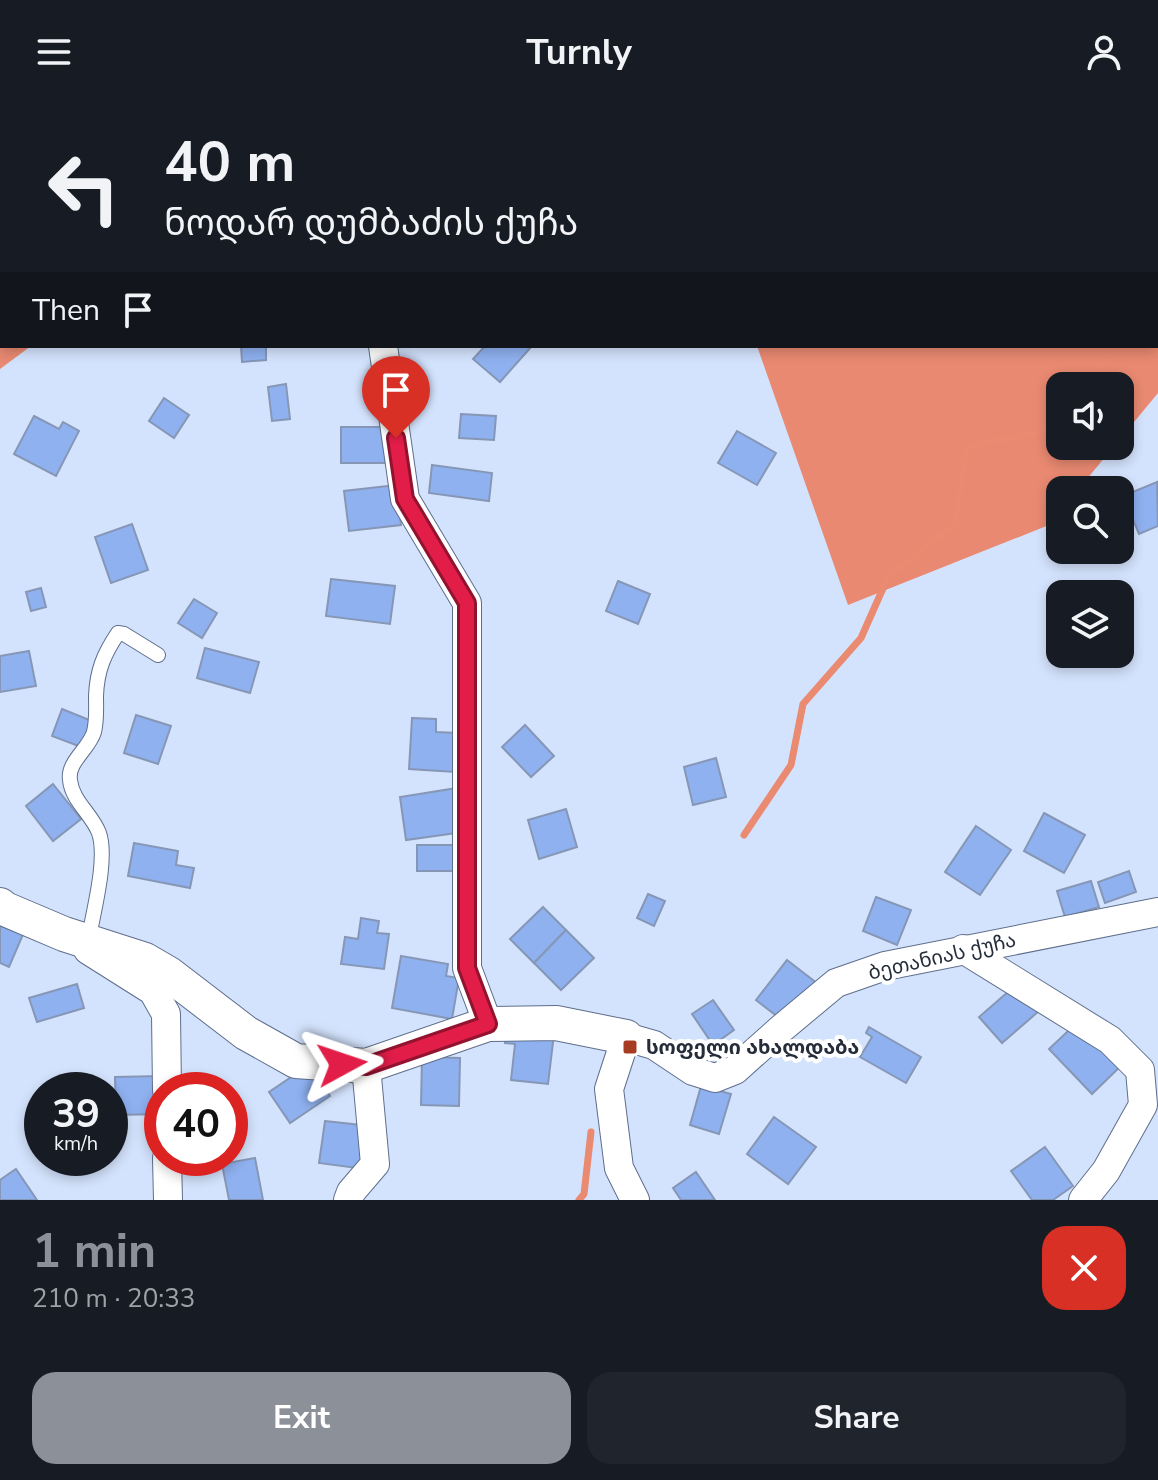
<!DOCTYPE html>
<meta charset="utf-8">
<style>
body{margin:0;font-family:"Nunito Sans","Noto Sans Georgian",sans-serif;background:#20242c;color:#f1f3f6;height:100vh;display:flex;flex-direction:column;font-size:30px;white-space:nowrap}
*{box-sizing:border-box;margin:0}
p{font-size:26px;color:#9ea1a6}
.icon{flex:none;width:44px;height:44px;fill:none;stroke:currentColor;stroke-width:2;stroke-linecap:round;stroke-linejoin:round}
.map{position:relative;height:1096px;overflow:hidden}
.sheet{display:flex;flex-direction:column;background:#171b24;flex:1}
.sheet>*{flex:none}
.hud{position:absolute;left:0px;top:0px;width:1158px;height:244px;box-shadow:0 4px 12px #0003;background:#171b24;color:#f1f3f6;overflow:hidden}
.fabs{position:absolute;left:1046px;top:268px;display:grid;gap:16px}
.fabs a{display:grid;place-items:center;width:88px;height:88px;border-radius:16px;background:#171b24;box-shadow:0 4px 12px #0003;font-size:40px}
.speed{position:absolute;left:24px;top:968px;display:flex;gap:16px;font-size:40px;font-weight:700;text-align:center}
.speed>*{display:grid;place-content:center;width:104px;height:104px;border-radius:50%;background:#171b24;box-shadow:0 4px 12px #0003;line-height:1}
.speed small{font-size:20px;font-weight:400}
.speed .limit{border:12px solid #d22;background:#fff;color:#111}
.pin{position:absolute;display:grid;place-items:center;width:68px;height:68px;color:#fff;margin:-82px -34px;border-radius:50% 50% 50% 0;rotate:-45deg;box-shadow:0 0 8px #0007}
.pin .icon{rotate:45deg}
.me{position:absolute;width:88px;margin:-44px;rotate:85deg;stroke-linejoin:round;filter:drop-shadow(0 0 6px #0008)}
.turn{display:flex;align-items:center;gap:28px;height:168px;padding:0 32px;font-size:36px}
.turn .icon{width:104px;height:104px;stroke-width:2.5}
.turn b{display:block;font-size:56px;line-height:68px}
.then{display:flex;align-items:center;height:76px;padding:0 32px;background:#0003;gap:16px;font-size:30px}
.round{display:grid;place-items:center;flex:none;width:84px;height:84px;border-radius:24px;background:#20242c}
.summary{display:flex;align-items:center;justify-content:space-between;height:136px;padding:0 32px}
h1{font-size:48px;font-weight:700;line-height:60px;color:#8c9099}
.button{display:flex;gap:16px;margin-top:auto;padding:16px 32px}
.button a{flex:1;height:92px;border-radius:24px;background:#8c9099;color:#fff;font-size:32px;font-weight:700;line-height:92px;text-align:center}
.button a+a{background:#20242c;color:#f1f3f6}
header{display:flex;justify-content:space-between;align-items:center;height:104px;padding:0 32px;background:#171b24;font-size:36px;font-weight:700}
.map>svg:first-child{display:block}
.forest{fill:#e98971}
.lines{fill:none;stroke-linecap:round;stroke-linejoin:round}
.stream{stroke:#e98a71;stroke-width:7}
.building{fill:#8fb1f0;stroke:#8697b6;stroke-width:2}
.service-casing{stroke:#5e6e8b;stroke-width:16}
.minor-casing{stroke:#5e6e8b;stroke-width:30}
.tertiary-casing{stroke:#5e6e8b;stroke-width:36}
.service{stroke:#fff;stroke-width:14}
.minor{stroke:#fff;stroke-width:28}
.tertiary{stroke:#fff;stroke-width:34}
.route-casing{stroke:#92132f;stroke-width:20}
.route{stroke:#e11d48;stroke-width:14}
.poi-dot{fill:#a63d23;stroke:#fff;stroke-width:3}
.labels{text-anchor:middle;stroke-width:8;stroke-linejoin:round;paint-order:stroke}
.street-label{font-size:20px;fill:#262d3a;stroke:#fff}
.poi-label{font-size:20px;font-weight:bold;fill:#262d3a;stroke:#fff;text-anchor:start}
</style>
<header><svg class="icon" aria-label="menu" viewBox="0 0 24 24"><path d="M4 6h16M4 12h16M4 18h16"/></svg>Turnly<svg class="icon" aria-label="person" viewBox="0 0 24 24"><circle cx="12" cy="8" r="4"/><path d="M4 21q1-7 8-7t8 7"/></svg></header>
<div class="map">
<svg width="1158" height="1096" viewBox="0 0 1158 1096">
<rect width="100%" height="100%" fill="#d4e3fd"/>
<g class="forest">
<polygon points="0,0 120,0 120,2 2,2 2,242 31,242 0,265"/>
<polygon points="673,0 1158,0 1158,289 1120,335 1120,282 1060,282 1060,342 1114,342 1078,386 1060,386 1060,408 1049,421 848,501 757,242 1156,242 1156,2 673,2"/>
</g>
<g class="lines">
<g class="stream">
<polyline points="87,0 88,2"/>
<polyline points="1156,183 1158,179"/>
<polyline points="1081,282 1117,242"/>
<polyline points="744,731 791,661 803,600 861,534 888,473 955,420 967,342 1040,328 1060,306"/>
<polyline points="579,1096 584,1090 591,1028"/>
</g>
</g>
<g class="building">
<polygon points="241,242 266,242 266,256 242,258"/>
<polygon points="485,242 532,242 500,278 473,255"/>
<polygon points="286,280 290,315 272,317 268,283"/>
<polygon points="164,294 189,311 174,334 149,317"/>
<polygon points="461,310 496,312 494,336 459,334"/>
<polygon points="34,312 59,325 63,318 79,327 56,372 14,350"/>
<rect x="341" y="323" width="48" height="36"/>
<polygon points="737,327 776,349 757,381 718,359"/>
<polygon points="432,361 492,369 489,397 429,389"/>
<polygon points="1157,378 1158,422 1139,430 1123,392"/>
<polygon points="396,381 401,421 349,427 344,387"/>
<polygon points="132,420 148,466 111,479 95,433"/>
<polygon points="331,475 395,482 390,520 326,512"/>
<polygon points="618,477 650,490 638,520 606,507"/>
<polygon points="41,484 46,503 31,507 26,488"/>
<polygon points="194,495 217,509 202,534 178,519"/>
<polygon points="205,544 259,558 250,589 197,574"/>
<polygon points="29,547 36,582 0,588 0,552"/>
<polygon points="62,605 92,617 81,643 52,632"/>
<polygon points="136,611 171,622 158,660 124,649"/>
<polygon points="412,614 436,615 436,628 457,629 455,668 409,665"/>
<polygon points="525,621 554,652 531,673 502,643"/>
<polygon points="716,654 726,693 693,701 684,663"/>
<polygon points="53,680 81,715 53,737 26,702"/>
<polygon points="457,684 464,728 406,736 400,693"/>
<polygon points="566,705 577,743 539,755 528,716"/>
<polygon points="1044,709 1085,731 1064,769 1024,747"/>
<polygon points="976,722 1011,746 980,791 945,768"/>
<polygon points="134,739 178,747 176,761 194,764 190,784 128,772"/>
<rect x="417" y="741" width="47" height="26"/>
<polygon points="1129,767 1136,788 1105,799 1098,778"/>
<polygon points="1091,777 1099,803 1065,813 1057,787"/>
<polygon points="648,790 665,797 654,822 637,814"/>
<polygon points="876,793 911,806 897,841 863,827"/>
<polygon points="543,803 566,826 534,859 510,835"/>
<polygon points="0,811 27,821 9,863 0,859"/>
<polygon points="361,814 379,817 377,829 389,830 384,865 341,860 345,833 358,835"/>
<polygon points="566,826 594,854 561,886 534,859"/>
<polygon points="401,852 448,860 446,872 459,874 452,915 392,904"/>
<polygon points="787,856 818,880 787,920 756,896"/>
<polygon points="77,880 84,904 37,918 29,894"/>
<polygon points="1016,881 1039,907 1002,939 979,913"/>
<polygon points="713,896 734,926 713,941 692,910"/>
<polygon points="1085,911 1128,955 1092,990 1049,945"/>
<polygon points="869,923 921,953 906,979 860,953 872,933 866,929"/>
<polygon points="507,924 554,930 548,980 511,976 515,940 505,939"/>
<polygon points="422,953 460,954 459,1002 421,1001"/>
<polygon points="309,961 330,992 290,1019 269,988"/>
<polygon points="161,972 162,1010 116,1011 115,973"/>
<polygon points="701,982 731,990 719,1030 690,1021"/>
<polygon points="774,1013 816,1043 788,1080 747,1050"/>
<polygon points="325,1017 370,1022 364,1065 319,1059"/>
<polygon points="1045,1043 1073,1082 1053,1096 1032,1096 1011,1067"/>
<polygon points="255,1054 263,1096 229,1096 222,1060"/>
<polygon points="16,1065 37,1096 0,1096 0,1076"/>
<polygon points="696,1068 715,1096 681,1096 673,1084"/>
</g>
<g class="lines">
<g class="service-casing">
<path id="service" d="M88,838c5,-29 20,-83 11,-109 -7,-19 -27,-32 -29,-53 -3,-18 19,-31 24,-48 3,-12 2,-24 2,-36 1,-26 8,-42 22,-63l6,1 34,21"/>
</g>
<g class="minor-casing">
<g id="minor">
<polyline points="383,242 405,395 467,499 467,864 488,920"/>
<polyline points="963,845 1110,936 1140,966 1143,1001 1106,1067 1083,1096"/>
<polyline points="88,846 153,887 166,910 167,986"/>
<polyline points="167,1054 168,1096"/>
<polyline points="348,1096 351,1088 375,1060 366,962"/>
<polyline points="635,1096 619,1064 609,985 626,933 654,941 693,967 715,974 735,966 782,924 836,879 885,862 1158,808"/>
</g>
</g>
<g class="tertiary-casing">
<polyline id="tertiary" points="0,801 5,805 64,830 145,856 169,870 246,929 296,957 366,962 488,920 556,919 626,933"/>
</g>
<use href="#service" class="service"/>
<use href="#minor" class="minor"/>
<use href="#tertiary" class="tertiary"/>
</g>
<g class="lines">
<g class="route-casing">
<polyline id="route" points="342,960 366,962 488,920 467,864 467,499 405,395 396,334"/>
</g>
<use href="#route" class="route"/>
</g>
<rect class="poi-dot" x="622" y="935" width="16" height="16" rx="4"/>
<g class="labels">
<g class="street-label">
<text transform="translate(942 852) rotate(-13)" y="7">ბეთანიას ქუჩა</text>
</g>
<g class="poi-label">
<text x="646" y="950">სოფელი ახალდაბა</text>
</g>
</g>
</svg>
<div class="fabs">
<a><svg class="icon" aria-label="sound" viewBox="0 0 24 24"><path d="M4 9h4l5-4v14l-5-4H4zM17 9q2 3 0 6"/></svg></a>
<a><svg class="icon" aria-label="search" viewBox="0 0 24 24"><circle cx="10" cy="10" r="6"/><path d="M15 15l6 6"/></svg></a>
<a><svg class="icon" aria-label="layers" viewBox="0 0 24 24"><path d="M12 4l9 5-9 5-9-5zM3 14l9 5 9-5"/></svg></a>
</div>
<div class="speed"><div>39<small>km/h</small></div><div class="limit">40</div></div>
<div class="pin" style="left:396px;top:334px;background:#d93025"><svg class="icon" aria-label="arrive" viewBox="0 0 24 24"><path d="M6 21V4h12l-3 4 3 4H6"/></svg></div>
<svg class="me" style="left:342px;top:960px" viewBox="-20 -20 40 40"><path d="M0-17L14 15 0 8-14 15z" fill="#e11d48" stroke="#fff" stroke-width="4"/></svg>
<div class="hud">
<div class="turn"><svg class="icon" aria-label="left" viewBox="0 0 24 24"><path d="M17 20v-9H6M10 6l-5 5 5 5"/></svg><div><b>40 m</b>ნოდარ დუმბაძის ქუჩა</div></div>
<div class="then">Then<svg class="icon" aria-label="arrive" viewBox="0 0 24 24"><path d="M6 21V4h12l-3 4 3 4H6"/></svg></div>
</div>
</div>
<section class="sheet">
<div class="summary"><div><h1>1 min</h1><p>210 m · 20:33</p></div><a class="round" style="background:#d93025;color:#fff"><svg class="icon" aria-label="close" viewBox="0 0 24 24"><path d="M6 6l12 12M18 6L6 18"/></svg></a></div>
<div class="button"><a>Exit</a><a>Share</a></div>
</section>
